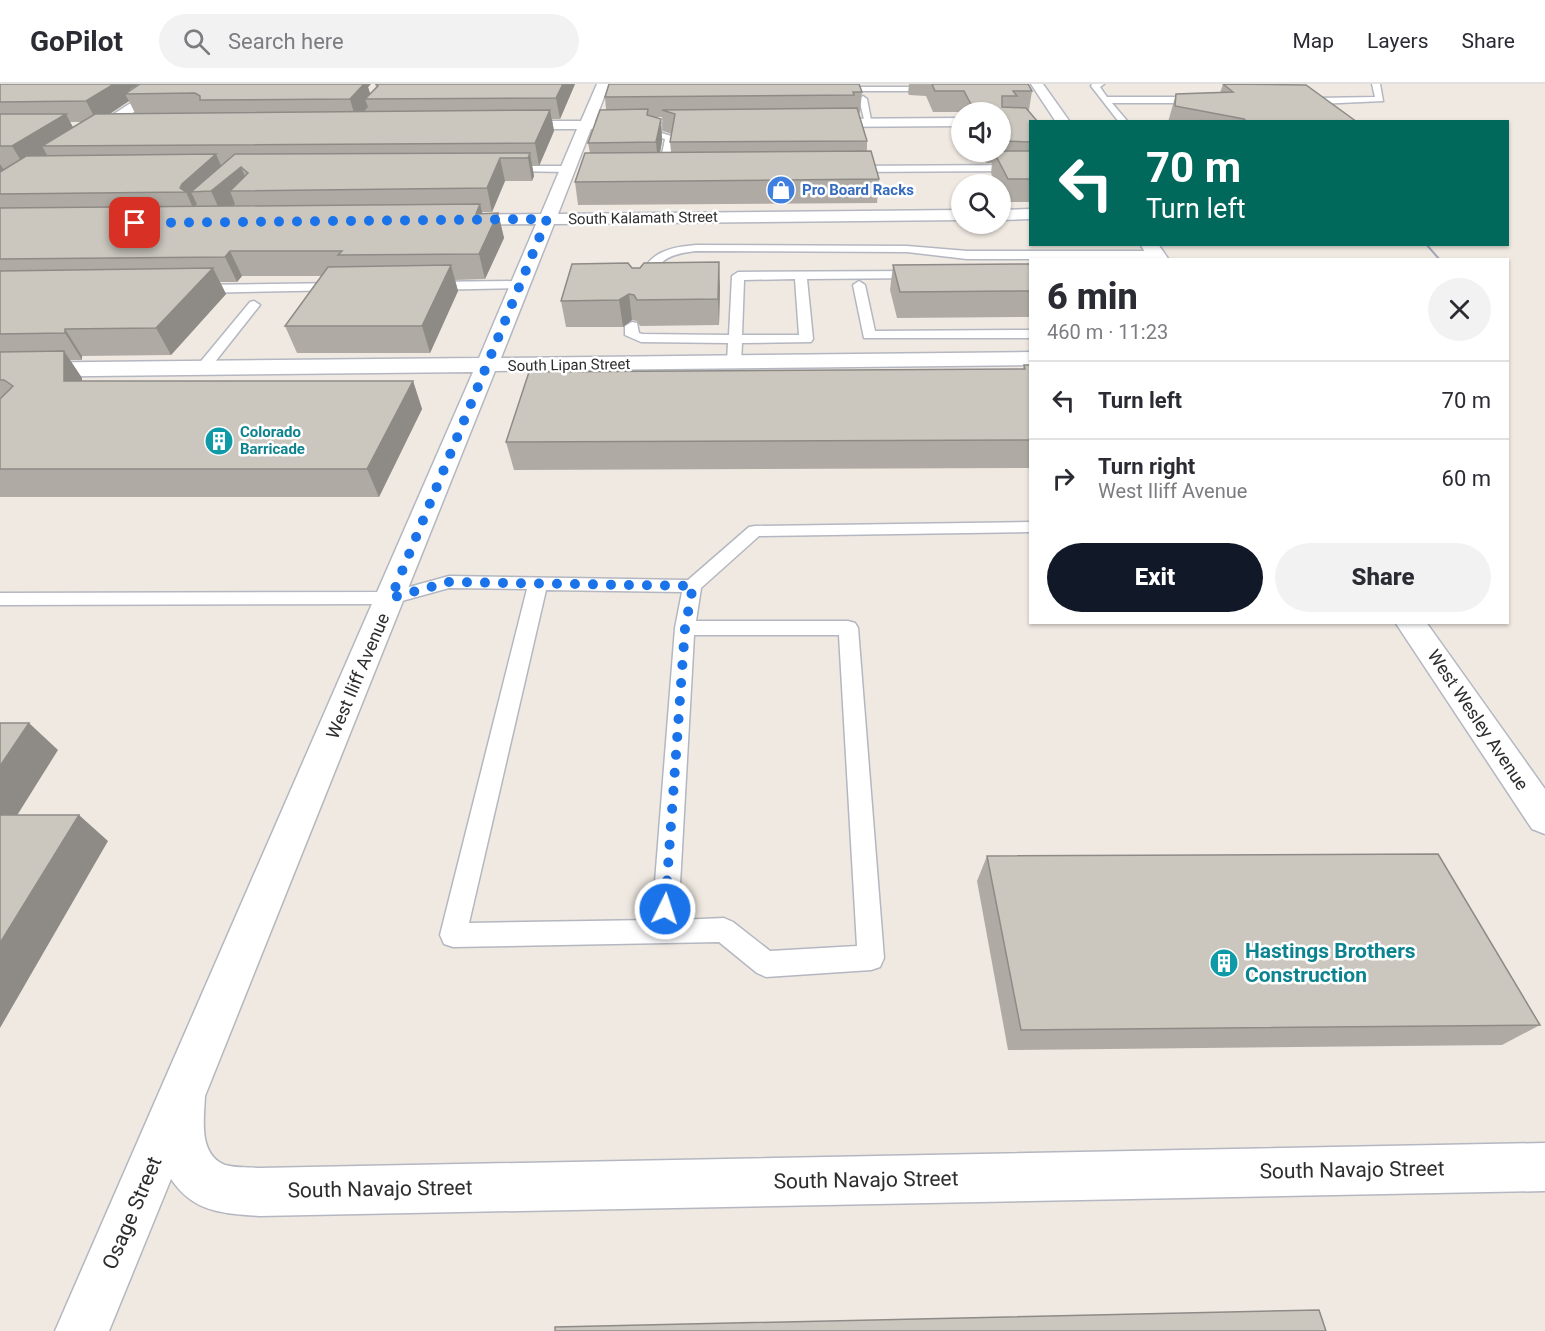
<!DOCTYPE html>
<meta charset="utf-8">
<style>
body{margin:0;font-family:Roboto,sans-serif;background:#f2f2f3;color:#2b2b33;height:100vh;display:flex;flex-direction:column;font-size:22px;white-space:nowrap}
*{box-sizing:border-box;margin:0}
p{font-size:20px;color:#7c7c81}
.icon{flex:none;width:33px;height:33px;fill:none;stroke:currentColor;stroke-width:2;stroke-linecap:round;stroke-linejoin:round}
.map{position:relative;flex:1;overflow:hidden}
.drawer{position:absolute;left:1029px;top:174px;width:480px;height:366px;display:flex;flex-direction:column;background:#fff;border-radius:0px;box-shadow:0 2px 4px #0004}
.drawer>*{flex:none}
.guide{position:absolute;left:1029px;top:36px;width:480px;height:126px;border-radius:0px;box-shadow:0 2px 4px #0004;background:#00695c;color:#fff;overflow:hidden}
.tools{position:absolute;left:951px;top:18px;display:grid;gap:12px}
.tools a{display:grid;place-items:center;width:60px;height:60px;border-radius:50%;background:#fff;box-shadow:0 2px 4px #0004;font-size:30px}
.pin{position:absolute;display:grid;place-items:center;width:51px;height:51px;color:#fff;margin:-26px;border-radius:12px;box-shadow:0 3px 9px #0006}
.me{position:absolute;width:66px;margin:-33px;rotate:4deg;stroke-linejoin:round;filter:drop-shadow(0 0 4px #0008)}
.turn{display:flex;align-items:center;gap:21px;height:126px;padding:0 18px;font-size:27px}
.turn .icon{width:78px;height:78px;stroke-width:2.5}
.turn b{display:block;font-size:42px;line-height:51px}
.round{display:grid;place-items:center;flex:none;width:63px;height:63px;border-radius:32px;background:#f2f2f3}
.overview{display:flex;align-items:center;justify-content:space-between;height:102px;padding:0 18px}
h1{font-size:36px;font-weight:800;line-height:45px}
.button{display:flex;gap:12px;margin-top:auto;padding:12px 18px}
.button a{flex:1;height:69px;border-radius:36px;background:#111827;color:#fff;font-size:24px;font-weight:800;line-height:69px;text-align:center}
.button a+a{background:#f2f2f3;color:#2b2b33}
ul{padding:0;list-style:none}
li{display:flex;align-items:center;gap:18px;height:78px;padding:0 18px;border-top:2px solid #e1e1e2}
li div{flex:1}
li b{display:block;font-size:22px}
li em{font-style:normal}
header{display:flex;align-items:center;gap:36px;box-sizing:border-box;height:84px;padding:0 30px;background:#fff;border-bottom:2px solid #e1e1e2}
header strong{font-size:28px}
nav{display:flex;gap:33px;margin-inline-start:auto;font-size:21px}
.search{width:420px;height:54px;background:#f2f2f3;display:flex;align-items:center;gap:15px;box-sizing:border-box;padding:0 21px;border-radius:33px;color:#7c7c81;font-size:22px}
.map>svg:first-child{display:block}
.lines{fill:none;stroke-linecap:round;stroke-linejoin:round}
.service-casing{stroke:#b4b7c1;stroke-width:3}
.minor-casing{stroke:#b4b7c1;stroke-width:3}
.service{fill:#fff;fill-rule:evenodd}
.minor{fill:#fff;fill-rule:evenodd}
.rail{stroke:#a3a6b8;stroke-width:2}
.wall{fill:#afaba4;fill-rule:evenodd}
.shaded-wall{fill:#8e8b86}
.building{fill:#cbc7bf;stroke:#8e8b86;stroke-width:1.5}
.route{stroke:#1a73e8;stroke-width:10;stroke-dasharray:0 18}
.labels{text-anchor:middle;stroke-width:5;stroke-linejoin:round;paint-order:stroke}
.far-shop-label{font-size:15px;font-weight:bold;fill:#366cbe;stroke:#fff;text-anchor:start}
.far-street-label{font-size:15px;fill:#2e2e2e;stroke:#fff}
.far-culture-label{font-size:15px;font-weight:bold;fill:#0d838f;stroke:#fff;text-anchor:start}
.street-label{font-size:18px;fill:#2e2e2e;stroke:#fff}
.near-culture-label{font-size:21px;font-weight:bold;fill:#0d838f;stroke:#fff;text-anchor:start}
.near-street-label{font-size:21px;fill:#2e2e2e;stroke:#fff}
</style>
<header>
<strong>GoPilot</strong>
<div class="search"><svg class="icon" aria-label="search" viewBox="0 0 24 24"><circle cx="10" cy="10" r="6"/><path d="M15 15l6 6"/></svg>Search here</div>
<nav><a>Map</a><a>Layers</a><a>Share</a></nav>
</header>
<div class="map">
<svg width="1545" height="1247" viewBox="0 0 1545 1247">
<rect width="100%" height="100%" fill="#efe9e1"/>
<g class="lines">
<g class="service-casing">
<g id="service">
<polygon points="1092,0 1104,0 1100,3 1107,13 1202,13 1206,16 1202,19 1112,19 1128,38 1119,38 1091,2"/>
<polygon points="1372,0 1380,0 1383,17 1318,20 1314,17 1318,14 1375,13"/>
<polygon points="832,3 935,3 939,5 935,7 829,7 828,5"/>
<polygon points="863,12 867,15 872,41 865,39 859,15"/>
<polygon points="658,37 662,40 661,49 675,53 670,80 665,83 660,80 665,55 651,51 654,40"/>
<polygon points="1030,81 1030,87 847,88 842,85 847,82"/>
<polygon points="505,82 568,82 573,85 568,88 501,87 501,83"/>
<path d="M696,161l211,1 60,5h189l6,4 -6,4h-189l-60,-7 -211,-1c-35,4 -36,11 -53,40h-8l-2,-3c15,-33 27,-40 63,-43z"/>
<path d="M919,187l6,4 -2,3 -116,1 6,60 -2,3 -69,1 -1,20 -7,4 -7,-4 1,-20 -87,-1 -16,-7v-9l7,-4 5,1 2,10 3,1 87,1 3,-59 6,-4zM795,195l4,56h-57l2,-55z"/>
<polygon points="520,197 526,201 524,204 427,206 421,202 427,198"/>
<polygon points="859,197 865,201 875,247 1030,246 1030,254 864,254 853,201"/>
<polygon points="342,199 346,200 348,203 346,206 196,209 190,205 196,201"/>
<polygon points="254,217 260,221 207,288 197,288 195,285 197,282 250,218"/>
<path d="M1030,438v10l-271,4 -58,52 -5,33h152l7,2 3,5 26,330 -4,9 -9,3 -105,7 -9,-4 -38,-31 -266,5 -9,-3 -4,-9 87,-346 -78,-1 -58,16 -391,1v-12l391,-1 58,-16 239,4 61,-53 6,-1zM546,506l136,2 -7,36 -23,292 -183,3zM694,551h145l18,311 -87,5 -37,-29 -9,-4 -46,2z"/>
</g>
</g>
<g class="minor-casing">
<g id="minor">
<polygon points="160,0 175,0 93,56 83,56 81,53 83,50"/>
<path d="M597,0h12l-14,37h12l7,4 -7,4h-16l-33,85 404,-4v10l-408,4 -53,134 529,-6v13l-535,6 -290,725c-1,23 -7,58 20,69 10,3 24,2 34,3l1286,-25v48l-1286,25c-37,-3 -65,-3 -88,-37l-62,152h-54l418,-959 -473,5v-14l479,-5 57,-134 -81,1 -6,-1 -3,-4 3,-4 6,-1 86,-1 36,-85h-68l-7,-4 7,-4h72z"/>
<polygon points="1031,0 1043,0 1070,38 1056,38"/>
<polygon points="962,34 962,42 818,43 811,39 818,35"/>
<polygon points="1030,125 1030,135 1000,136 1000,126"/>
<polygon points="1140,160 1158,160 1169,176 1150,176"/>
<polygon points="1395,538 1426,538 1545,705 1545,750 1532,745"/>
</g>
</g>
<use href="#service" class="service"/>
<use href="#minor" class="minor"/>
<polyline class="rail" points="1426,160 1440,176"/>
</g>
<g class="wall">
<path d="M0,0h139l-9,6 10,-6h231l-3,3 2,7 6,-7 -1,-3h200l-15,35h-8l2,12 -15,35h-7l2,10 -2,5h-27l-13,31h-10l1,2 15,-1 6,25 -19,41 -30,1 3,11 -28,62h-133l-12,-27 37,-50h-80l-5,6h-17l6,12 -55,61 -89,1v4h-12l12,18v3h331l9,28 -43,88h-379zM129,17l6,12 -25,1zM70,38h11l-8,5z"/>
<polygon points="905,0 1028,0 1032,7 1029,26 1030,38 1030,118 1004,118 1000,110 1000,100 996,100 991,89 992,79 986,79 980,68 1000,68 1000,28 933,28 926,12 909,11 908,9 909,0"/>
<polygon points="1223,0 1357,38 1168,38 1176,10 1220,9"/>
<path d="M862,8l-2,21h-1l8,28v10l12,28 -2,24 -299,2 -3,-23 15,-29 -2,-10 18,-33 -1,-13zM656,33h6l1,14 9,3 -2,8 1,10h-11l2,-11 -1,-22z"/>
<polygon points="1030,180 1030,233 897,234 890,206 893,181"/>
<polygon points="632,184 720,203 719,241 640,242 637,237 632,236 623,243 566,243 561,217"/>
<polygon points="1024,281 1030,281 1030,384 514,386 506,358 1023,285"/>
<polygon points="987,772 1540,941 1502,961 1008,966 977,797"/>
</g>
<g class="shaded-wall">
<polygon points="114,0 139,0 130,5 132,10 125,10 129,17 97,38 86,17"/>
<polygon points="347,0 371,0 368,3 372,15 365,15 368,23 356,36 350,15"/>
<polygon points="563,0 575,0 560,35 556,14"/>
<polygon points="550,26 554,47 539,82 535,59"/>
<polygon points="66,30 77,51 42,62 47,71 26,85 12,62"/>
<polygon points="661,35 662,57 658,81 656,58"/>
<polygon points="530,69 534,92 532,97 528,74"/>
<polygon points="216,70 226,93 191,108 197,120 193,124 186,108 180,104 182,100"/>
<polygon points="500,74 505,97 492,128 487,104"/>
<polygon points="0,80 10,95 0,102"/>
<polygon points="241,83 251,106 230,107 235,120 222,131 211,107"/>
<polygon points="480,120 486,144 476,130"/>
<polygon points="498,129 504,154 485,195 479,170"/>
<polygon points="230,167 242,192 237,198 225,173"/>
<polygon points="719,178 720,203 719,241 718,215"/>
<polygon points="451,181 458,207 430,269 422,242"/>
<polygon points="213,184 226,210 171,271 156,244"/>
<polygon points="629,210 632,236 623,243 619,216"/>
<polygon points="65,245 82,272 82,276 65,249"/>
<polygon points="64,267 82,294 82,325 64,297"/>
<polygon points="413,297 422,325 379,413 367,385"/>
<polygon points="29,639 58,666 1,757 0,756 0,682"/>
<polygon points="79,731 108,757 0,944 0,859"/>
</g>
<g class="building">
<polygon points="0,0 114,0 86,17 0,18"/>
<polygon points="140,0 364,0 350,15 200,16 200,12 195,9 125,10"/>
<polygon points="376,0 563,0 556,14 365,15 378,2"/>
<polygon points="609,0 859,0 862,8 853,8 854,11 605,13"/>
<polygon points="932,0 1028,0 1032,7 1013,7 1017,12 1002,12 1002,23 1026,24 1038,38 1030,38 1030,58 1000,57 1000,28 975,28 964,7 935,7"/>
<polygon points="1223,0 1306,1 1357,38 1247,38 1244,35 1175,22 1176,10 1233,8"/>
<polygon points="857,24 867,57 670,58 675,30 662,26"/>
<polygon points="648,25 647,31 661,35 656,58 588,59 600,26"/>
<polygon points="550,26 535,59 42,62 95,30"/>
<polygon points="0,30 66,30 12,62 0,62"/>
<polygon points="871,67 879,95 575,98 585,69"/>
<polygon points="1000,67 1030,67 1030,95 1008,95 994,68"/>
<polygon points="530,69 528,74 500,74 487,104 230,107 248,89 241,83 211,107 191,108 235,70"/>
<polygon points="216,70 182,100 180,104 186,108 0,110 0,88 26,72"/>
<polygon points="480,120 476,130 498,129 479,170 338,171 342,167 230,167 225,173 0,175 0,124"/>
<polygon points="719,178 718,215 637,216 634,211 629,210 619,216 561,217 572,180 628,179 632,184 640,184 644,179"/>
<polygon points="1030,180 1030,207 900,208 893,181"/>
<polygon points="451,181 422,242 285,242 328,183"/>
<polygon points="213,184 156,244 65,245 65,249 0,250 0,187"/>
<polygon points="64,267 64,297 413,297 367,385 0,385 0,315 13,302 4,296 0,296 0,268"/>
<polygon points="1024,281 1030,281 1030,356 506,358 529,288 1025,285"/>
<polygon points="0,639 29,639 0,682"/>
<polygon points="0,731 79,731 0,859"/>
<polygon points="1438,770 1540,941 1021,946 987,772"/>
<polygon points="1319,1226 1326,1247 555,1247 555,1243"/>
</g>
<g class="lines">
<polyline class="route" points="135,139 547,135 391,514 449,498 693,502 685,544 665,825"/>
</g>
<defs>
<g id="shop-disc" transform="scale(1.5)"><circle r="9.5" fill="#3f7fe0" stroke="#fff"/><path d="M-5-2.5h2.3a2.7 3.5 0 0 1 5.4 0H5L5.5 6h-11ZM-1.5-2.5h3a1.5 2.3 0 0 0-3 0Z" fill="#fff"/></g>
<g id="building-disc" transform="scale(1.5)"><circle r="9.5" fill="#0f9aa8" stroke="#fff"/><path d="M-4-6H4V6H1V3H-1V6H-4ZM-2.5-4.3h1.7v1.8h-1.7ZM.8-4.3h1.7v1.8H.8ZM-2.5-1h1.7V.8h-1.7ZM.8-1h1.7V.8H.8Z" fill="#fff"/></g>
</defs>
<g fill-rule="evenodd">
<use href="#shop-disc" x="781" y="106"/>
<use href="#building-disc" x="219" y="357"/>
<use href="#building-disc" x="1224" y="879"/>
</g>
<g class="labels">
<g class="far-shop-label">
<text x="802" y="111">Pro Board Racks</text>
</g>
<g class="far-street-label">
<text transform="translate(643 134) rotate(-1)" y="5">South Kalamath Street</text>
<text transform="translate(569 281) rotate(-1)" y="5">South Lipan Street</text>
</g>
<g class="far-culture-label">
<text x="240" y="353">Colorado<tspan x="240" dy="17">Barricade</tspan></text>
</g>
<g class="street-label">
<text transform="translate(358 592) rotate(-67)" y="6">West Iliff Avenue</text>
<text transform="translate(1478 636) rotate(56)" y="6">West Wesley Avenue</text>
</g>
<g class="near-culture-label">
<text x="1245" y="874">Hastings Brothers<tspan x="1245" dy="24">Construction</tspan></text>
</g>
<g class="near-street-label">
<text transform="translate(1352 1086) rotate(-1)" y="7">South Navajo Street</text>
<text transform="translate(866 1096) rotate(-1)" y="7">South Navajo Street</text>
<text transform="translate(380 1105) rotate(-1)" y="7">South Navajo Street</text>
<text transform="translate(132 1129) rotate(-67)" y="7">Osage Street</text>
</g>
</g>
</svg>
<div class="tools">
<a><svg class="icon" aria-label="sound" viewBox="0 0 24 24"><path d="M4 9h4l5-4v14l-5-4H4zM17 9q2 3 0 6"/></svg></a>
<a><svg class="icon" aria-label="search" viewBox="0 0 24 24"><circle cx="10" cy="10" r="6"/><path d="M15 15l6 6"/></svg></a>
</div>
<div class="pin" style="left:135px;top:139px;background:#d93025"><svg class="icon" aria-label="arrive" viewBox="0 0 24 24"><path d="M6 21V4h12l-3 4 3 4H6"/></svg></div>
<svg class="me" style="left:665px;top:825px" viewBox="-20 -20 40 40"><circle r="17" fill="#1a73e8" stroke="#fff" stroke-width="3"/><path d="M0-11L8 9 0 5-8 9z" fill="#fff"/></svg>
<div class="guide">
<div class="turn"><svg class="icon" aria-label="left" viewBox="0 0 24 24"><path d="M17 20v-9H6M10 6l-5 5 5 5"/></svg><div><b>70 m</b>Turn left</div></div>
</div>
<section class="drawer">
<div class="overview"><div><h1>6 min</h1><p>460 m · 11:23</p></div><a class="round"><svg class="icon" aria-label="close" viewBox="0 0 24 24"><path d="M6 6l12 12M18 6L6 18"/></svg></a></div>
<ul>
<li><svg class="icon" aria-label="left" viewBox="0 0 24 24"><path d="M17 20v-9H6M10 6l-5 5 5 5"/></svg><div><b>Turn left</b></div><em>70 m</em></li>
<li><svg class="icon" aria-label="right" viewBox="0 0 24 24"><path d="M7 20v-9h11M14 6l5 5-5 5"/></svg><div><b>Turn right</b><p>West Iliff Avenue</p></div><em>60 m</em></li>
</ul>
<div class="button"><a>Exit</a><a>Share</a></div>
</section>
</div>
